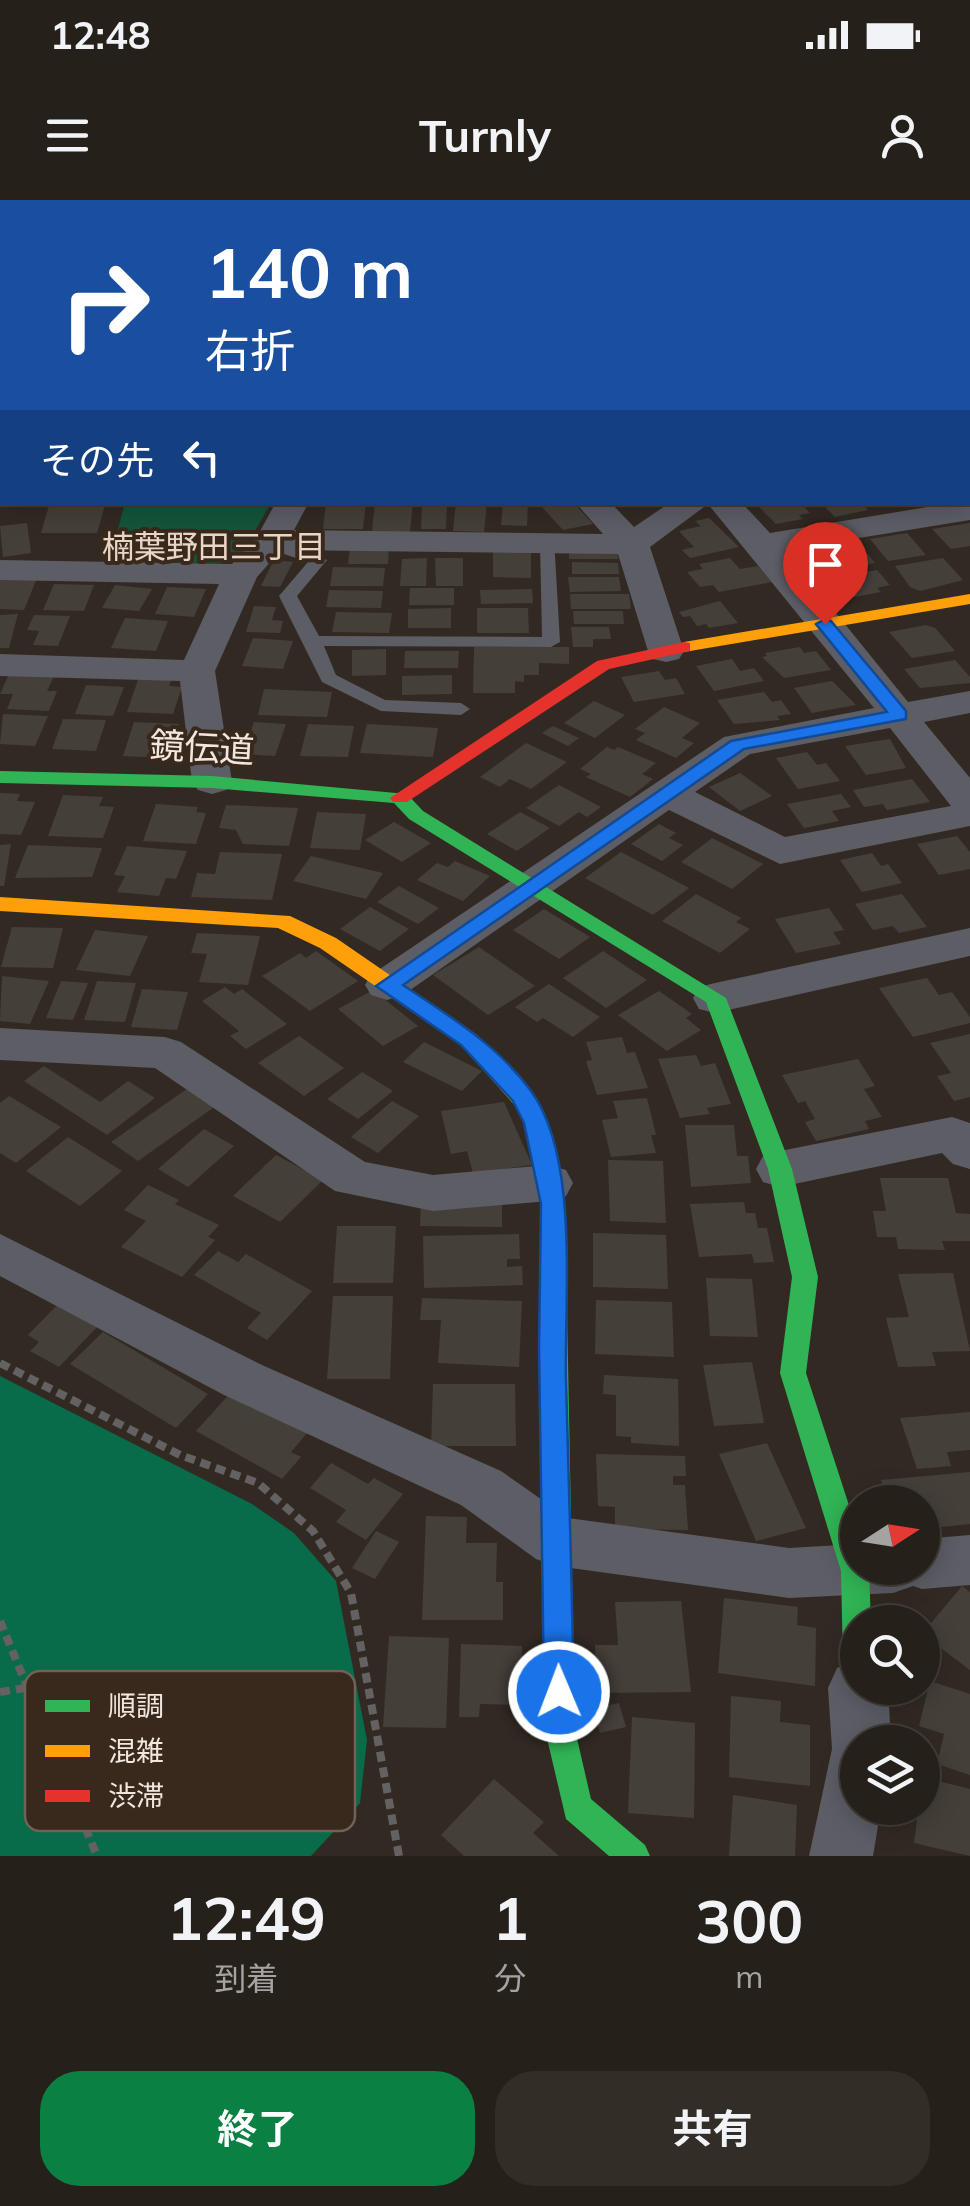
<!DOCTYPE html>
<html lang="ja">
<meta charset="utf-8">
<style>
body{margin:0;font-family:Mulish,"Noto Sans JP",sans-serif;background:#322d27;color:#f1f3f6;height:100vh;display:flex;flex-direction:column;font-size:38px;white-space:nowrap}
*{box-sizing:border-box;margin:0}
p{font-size:32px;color:#a4a3a2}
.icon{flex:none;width:55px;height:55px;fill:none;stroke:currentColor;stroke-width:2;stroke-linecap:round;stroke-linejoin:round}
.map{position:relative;height:1656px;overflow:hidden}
.side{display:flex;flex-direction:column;background:#26201a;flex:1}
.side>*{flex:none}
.top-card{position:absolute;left:0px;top:0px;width:970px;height:305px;box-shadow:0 5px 25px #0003,0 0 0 2px #423e39;background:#1a4fa0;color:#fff;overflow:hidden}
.needle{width:65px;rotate:78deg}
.fabs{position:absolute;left:840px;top:1285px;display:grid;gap:20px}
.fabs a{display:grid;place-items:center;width:100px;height:100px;border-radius:50%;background:#26201a;box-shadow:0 5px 25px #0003,0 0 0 2px #423e39;font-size:50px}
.pin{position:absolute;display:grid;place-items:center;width:85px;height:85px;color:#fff;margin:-102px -42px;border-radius:50% 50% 50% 0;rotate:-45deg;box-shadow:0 0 10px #0007}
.pin .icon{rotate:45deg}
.me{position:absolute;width:110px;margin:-55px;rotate:359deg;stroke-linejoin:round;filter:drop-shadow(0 0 8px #0008)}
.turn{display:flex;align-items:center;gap:35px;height:210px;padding:0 40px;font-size:45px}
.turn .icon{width:130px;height:130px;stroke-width:2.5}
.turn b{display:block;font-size:70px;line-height:85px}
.then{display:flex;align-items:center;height:95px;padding:0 40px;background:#0003;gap:20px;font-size:38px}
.eta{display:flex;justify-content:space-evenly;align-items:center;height:170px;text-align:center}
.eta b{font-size:60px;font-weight:700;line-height:70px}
.action{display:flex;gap:20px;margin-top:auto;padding:20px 40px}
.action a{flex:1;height:115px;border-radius:40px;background:#0b8043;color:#fff;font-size:40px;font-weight:700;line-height:115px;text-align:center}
.action a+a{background:#322d27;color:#f1f3f6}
.status{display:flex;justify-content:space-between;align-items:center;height:70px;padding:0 50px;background:#26201a;direction:ltr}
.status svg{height:28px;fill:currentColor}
header{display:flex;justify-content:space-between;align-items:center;height:130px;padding:0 40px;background:#26201a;font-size:45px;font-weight:700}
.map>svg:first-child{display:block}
.green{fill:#13553b}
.forest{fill:#086b49}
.building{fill:#453f39}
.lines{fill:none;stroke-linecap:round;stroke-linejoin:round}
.path{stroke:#636162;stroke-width:8;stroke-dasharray:10 6;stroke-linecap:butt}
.lane{fill:#5c5d65;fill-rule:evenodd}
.street{fill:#5c5d65;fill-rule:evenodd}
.fast{fill:#30b455;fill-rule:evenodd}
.slow{fill:#ff9f0a;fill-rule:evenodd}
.jam{fill:#e5322d;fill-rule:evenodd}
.route{fill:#1a73e8;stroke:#114b97;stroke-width:2.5}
.labels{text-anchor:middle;stroke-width:8;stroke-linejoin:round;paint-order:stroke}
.far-neighbourhood-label{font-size:32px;fill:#ead6c5;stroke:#38291c}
.street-label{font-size:35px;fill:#f1e7df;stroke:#38291c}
.key{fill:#38291c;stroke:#706256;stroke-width:2.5}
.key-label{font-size:28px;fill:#f1e7df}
</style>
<div class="status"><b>12:48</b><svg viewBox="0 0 49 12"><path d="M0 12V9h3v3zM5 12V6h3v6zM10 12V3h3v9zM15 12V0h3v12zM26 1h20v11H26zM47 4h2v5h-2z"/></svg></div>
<header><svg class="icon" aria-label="menu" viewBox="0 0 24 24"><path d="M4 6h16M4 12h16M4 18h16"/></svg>Turnly<svg class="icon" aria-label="person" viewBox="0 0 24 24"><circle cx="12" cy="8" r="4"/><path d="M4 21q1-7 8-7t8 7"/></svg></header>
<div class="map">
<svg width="970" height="1656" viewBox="0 0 970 1656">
<rect width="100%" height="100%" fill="#322a22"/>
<polygon class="green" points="125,303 125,302 271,303 242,353 226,363 109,362"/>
<polygon class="forest" points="0,1176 252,1304 294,1333 336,1381 367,1540 360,1603 311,1656 0,1656"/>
<g class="building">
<polygon points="50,302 106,302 97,333 41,333"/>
<polygon points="326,302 366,302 363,329 323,329"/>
<polygon points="375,302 413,302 410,332 372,332"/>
<polygon points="422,302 447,302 446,329 421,329"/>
<polygon points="456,302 487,302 484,332 453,331"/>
<polygon points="503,302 528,302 527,326 501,325"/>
<polygon points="558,302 573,302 593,324 563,330 541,306"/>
<polygon points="754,302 800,302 810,313 799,315 803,319 776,324"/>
<polygon points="820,302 861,302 868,310 835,317"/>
<polygon points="709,318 739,347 690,358 682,350 694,347 679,331 701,326 695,321"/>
<polygon points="27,323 31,353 3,357 0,326"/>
<polygon points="970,323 970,346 951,349 932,329"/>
<polygon points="907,333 926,355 888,361 870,339"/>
<polygon points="834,345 851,346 857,354 866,352 875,363 824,372 806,349"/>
<polygon points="350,347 389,347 388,364 348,364"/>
<polygon points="569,347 617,348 618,359 569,359"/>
<polygon points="493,349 531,349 531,378 493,377"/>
<polygon points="427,358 426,386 400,386 402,359"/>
<polygon points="435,358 463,358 463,386 436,386"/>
<polygon points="730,358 740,369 758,366 772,382 719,392 713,385 700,387 687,372 703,369 699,364"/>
<polygon points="943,358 963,380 920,391 910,387 895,366"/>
<polygon points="274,360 293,362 280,387 261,386"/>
<polygon points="572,362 618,363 619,374 572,374"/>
<polygon points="333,367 385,368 383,386 330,386"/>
<polygon points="877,370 890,385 877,388 881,392 844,399 828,379"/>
<polygon points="0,377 37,378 24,410 0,409"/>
<polygon points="568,377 619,377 621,391 570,392"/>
<polygon points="54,384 94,385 84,411 43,410"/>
<polygon points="115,385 152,389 139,411 102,408"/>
<polygon points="167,387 206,389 194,417 155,414"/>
<polygon points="410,388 454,388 454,405 409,405"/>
<polygon points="532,389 533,403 481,404 480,390"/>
<polygon points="329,390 383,391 381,408 326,407"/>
<polygon points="570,394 629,394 631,409 571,409"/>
<polygon points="720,401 738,423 709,428 706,424 697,426 690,416 683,417 679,412"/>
<polygon points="254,406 276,407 272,420 283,421 280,433 246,432"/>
<polygon points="451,408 451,428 408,428 408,409"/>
<polygon points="477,408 528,408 529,433 477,433"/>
<polygon points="573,411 623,411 624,424 574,424"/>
<polygon points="336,412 392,413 389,433 332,432"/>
<polygon points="18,414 9,448 0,448 0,415"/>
<polygon points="34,415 70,416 58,446 33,445 39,431 27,430"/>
<polygon points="125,418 168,421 156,451 111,448"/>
<polygon points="926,425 935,428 955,451 912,458 889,432"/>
<polygon points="571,427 609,427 611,439 593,439 593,447 573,447"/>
<polygon points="253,438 293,441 283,469 242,466"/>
<polygon points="474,447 569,447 569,464 539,463 539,475 524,475 524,482 515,481 515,493 473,493"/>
<polygon points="800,447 804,453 816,451 831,470 784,478 762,457 767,456 765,453"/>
<polygon points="386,449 386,475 352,476 352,450"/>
<polygon points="405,451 459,451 458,468 404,468"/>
<polygon points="732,459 740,471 754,468 764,481 714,491 696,466"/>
<polygon points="955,460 970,477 970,483 920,488 904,469"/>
<polygon points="659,471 665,480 676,478 685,494 634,502 621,477"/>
<polygon points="9,474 54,476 47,491 57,491 49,511 7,509 13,494 0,494"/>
<polygon points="452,475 452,494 402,495 402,476"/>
<polygon points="139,477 172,478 169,486 182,487 173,514 127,512"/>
<polygon points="832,481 856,505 812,513 794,488"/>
<polygon points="86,485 124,487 113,516 75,514"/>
<polygon points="264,489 332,492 327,517 258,515"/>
<polygon points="764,492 772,502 781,500 791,514 777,516 780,520 734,524 717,500"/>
<polygon points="594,501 625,515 595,538 564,523"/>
<polygon points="664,507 700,523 682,538 694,543 676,558 636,540 645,533 635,529"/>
<polygon points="3,514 48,516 35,546 0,544"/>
<polygon points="63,519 106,520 96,551 52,549"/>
<polygon points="134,522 179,524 167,558 123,556"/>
<polygon points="254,522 286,524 275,556 243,554"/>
<polygon points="308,524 354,526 348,557 300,556"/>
<polygon points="367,524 438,528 433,557 360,553"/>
<polygon points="553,526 579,538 568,546 542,533"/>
<polygon points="890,539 906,568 866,575 845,546"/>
<polygon points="526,543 567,562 531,589 510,579 500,587 480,577"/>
<polygon points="607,547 614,550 618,547 656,563 642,574 653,579 630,597 586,577 591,574 580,569"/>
<polygon points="807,552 817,565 826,563 840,581 798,589 776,558"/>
<polygon points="740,573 772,596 740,611 709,587"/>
<polygon points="912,579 930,602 887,610 883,604 864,607 853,590"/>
<polygon points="559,585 601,607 587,617 579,612 559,626 526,608"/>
<polygon points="0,593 20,594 17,601 35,602 21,635 0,634"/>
<polygon points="841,594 851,607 832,611 839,621 804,628 787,604"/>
<polygon points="63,595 103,597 99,606 114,607 103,638 48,636"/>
<polygon points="156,604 198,607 196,612 206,613 196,644 143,641"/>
<polygon points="226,605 298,608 289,646 243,644 236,630 219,628"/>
<polygon points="317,612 366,614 360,650 310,648"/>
<polygon points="520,612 550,628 517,651 487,634"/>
<polygon points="394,622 431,643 402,662 365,640"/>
<polygon points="659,624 676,633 669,638 683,645 662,661 631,644"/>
<polygon points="957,636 970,652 970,669 939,675 917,644"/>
<polygon points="712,638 763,664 732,689 681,662"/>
<polygon points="11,644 4,686 0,686 0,645"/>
<polygon points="28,645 102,648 92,677 15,678"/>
<polygon points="127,646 187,651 176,679 166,678 159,696 117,692 125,676 114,675"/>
<polygon points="220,652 282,654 272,700 191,697 197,673 215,674"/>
<polygon points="621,652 689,688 653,715 585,678"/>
<polygon points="872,653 881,666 888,664 902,683 862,692 840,660"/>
<polygon points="311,656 383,673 366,699 293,681"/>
<polygon points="455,661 490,676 463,701 417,680 437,663 448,667"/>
<polygon points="399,686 439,708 418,724 377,702"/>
<polygon points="696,694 741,718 736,722 750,729 720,753 662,721"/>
<polygon points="902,694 927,727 899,733 893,726 873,730 855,704"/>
<polygon points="370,707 409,729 380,751 340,729"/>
<polygon points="829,708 844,730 833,732 841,744 796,753 775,719"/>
<polygon points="544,709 590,737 559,759 513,730"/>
<polygon points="12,727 63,728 53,768 1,767"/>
<polygon points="95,730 148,736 130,776 76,770"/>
<polygon points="197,733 260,736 248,785 199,782 207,754 191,753"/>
<polygon points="479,747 535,786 488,815 433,775"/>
<polygon points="316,751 358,781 310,811 262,776 300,753 306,758"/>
<polygon points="603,751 647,780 606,808 563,778"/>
<polygon points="2,776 49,781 30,824 0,821"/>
<polygon points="927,778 939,795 952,792 970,817 970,823 913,837 879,788"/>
<polygon points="61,781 88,783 73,820 46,818"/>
<polygon points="97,781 136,783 125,822 84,820"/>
<polygon points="549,784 600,817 573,837 543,818 537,822 515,807"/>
<polygon points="225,787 234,794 242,789 287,824 246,849 230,836 239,831 202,801"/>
<polygon points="142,789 188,792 177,830 131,827"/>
<polygon points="373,790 418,826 383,846 338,809"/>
<polygon points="659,791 692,814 686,818 701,830 667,851 618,815"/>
<polygon points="970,834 970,897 954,901 937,876 951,873 930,843"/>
<polygon points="299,836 344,868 304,896 258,863"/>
<polygon points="622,837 627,853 635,852 648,888 597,895 586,861 592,860 586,842"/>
<polygon points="424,842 482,871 462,891 403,862"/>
<polygon points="696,855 701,866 715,863 731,904 707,908 710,914 680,918 658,859"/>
<polygon points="858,859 875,886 864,889 882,917 865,921 869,929 816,941 805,922 815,919 805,901 798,903 782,875"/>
<polygon points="44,866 100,902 128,881 155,898 107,935 24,881"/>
<polygon points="362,872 393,891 358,919 327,899"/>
<polygon points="191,886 217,905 138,961 111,942"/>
<polygon points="9,896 61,927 16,963 0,953 0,903"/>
<polygon points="647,898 656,935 651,935 656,953 611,957 602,920 618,918 613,901"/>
<polygon points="392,901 419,916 378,953 351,937"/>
<polygon points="504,902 532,965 473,973 467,951 451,954 441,911"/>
<polygon points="685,925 734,925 737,956 748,956 751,983 691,987"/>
<polygon points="204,929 234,946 188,987 158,969"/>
<polygon points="68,937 122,971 80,1006 26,971"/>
<polygon points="276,955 323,980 280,1022 233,996"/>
<polygon points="608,960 663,961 666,1023 610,1021"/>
<polygon points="880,978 948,978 956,1013 970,1014 970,1041 942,1041 945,1050 898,1049 896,1037 877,1037 873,1011 886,1011"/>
<polygon points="148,985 179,1000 175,1004 219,1025 208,1037 215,1040 182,1077 121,1047 146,1021 124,1010"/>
<polygon points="421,1002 502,1003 502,1027 420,1026"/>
<polygon points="744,1002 746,1013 755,1013 758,1028 767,1028 774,1062 754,1063 752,1054 699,1057 690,1004"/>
<polygon points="337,1026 396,1026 393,1083 333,1083"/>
<polygon points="593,1033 666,1035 668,1089 593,1087"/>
<polygon points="519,1034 520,1059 507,1059 507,1067 522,1066 523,1085 424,1088 423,1036"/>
<polygon points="218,1051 238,1062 246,1054 312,1091 267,1140 247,1128 261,1113 194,1075"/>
<polygon points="953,1073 970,1151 932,1152 936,1166 898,1167 886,1118 909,1117 898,1074"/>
<polygon points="706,1078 752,1079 758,1137 710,1136"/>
<polygon points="333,1096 393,1096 390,1179 327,1179"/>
<polygon points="422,1098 522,1101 519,1167 438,1163 441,1120 420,1120"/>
<polygon points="596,1100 672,1102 674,1157 595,1154"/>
<polygon points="58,1104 98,1126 59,1167 30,1151 39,1142 28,1135"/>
<polygon points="103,1132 208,1194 176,1228 70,1164"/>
<polygon points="752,1162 764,1223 714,1226 703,1165"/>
<polygon points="604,1175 678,1179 679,1246 631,1243 631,1237 616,1236 616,1195 603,1194"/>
<polygon points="433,1184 515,1184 516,1246 431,1246"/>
<polygon points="233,1190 308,1232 291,1252 301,1257 282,1279 196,1231"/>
<polygon points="970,1212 970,1250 947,1252 951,1266 917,1269 900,1218"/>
<polygon points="767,1243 806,1328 756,1341 719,1254"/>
<polygon points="596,1254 685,1256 686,1276 673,1276 673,1285 685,1285 688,1330 615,1329 615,1307 598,1306"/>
<polygon points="331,1263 368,1284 374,1278 403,1294 366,1340 336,1322 346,1310 310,1288"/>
<polygon points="970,1272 970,1324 922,1329 922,1302 881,1302 880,1299 886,1298 881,1280"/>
<polygon points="426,1316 467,1317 466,1343 497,1343 496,1382 503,1382 503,1420 422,1420"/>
<polygon points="376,1331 399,1342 375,1379 352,1368"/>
<polygon points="962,1386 970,1392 970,1470 922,1434"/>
<polygon points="724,1398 798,1407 797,1425 816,1428 815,1486 718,1473"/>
<polygon points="681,1401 691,1492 597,1493 595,1445 618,1445 615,1402"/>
<polygon points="389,1436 449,1438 446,1528 383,1527"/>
<polygon points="461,1444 522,1446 522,1505 480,1504 479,1517 459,1517"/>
<polygon points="930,1481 970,1494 970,1575 937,1564 944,1534 919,1526"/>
<polygon points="731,1496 781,1501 780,1522 810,1525 810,1586 729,1577"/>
<polygon points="619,1503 626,1527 600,1533 593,1508"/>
<polygon points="632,1517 695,1523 694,1618 628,1613"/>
<polygon points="922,1577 970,1589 970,1656 914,1643 918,1612 906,1608 922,1608"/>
<polygon points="494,1579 544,1622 533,1633 559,1656 464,1656 441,1635"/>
<polygon points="733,1595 797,1605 795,1656 729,1656"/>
</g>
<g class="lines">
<g class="path">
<polyline points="0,1163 180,1255 258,1283 313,1331 351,1393 399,1656"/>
<polyline points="0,1421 97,1656"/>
<polyline points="0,1492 25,1488"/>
</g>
<polygon class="lane" points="269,338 327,360 297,396 319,436 542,437 540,343 548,338 554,339 560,442 551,447 324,446 336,475 385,500 461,503 470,509 461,515 381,511 322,482 279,396 308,362 263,347 261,343"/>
<g class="street">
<polygon points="345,0 371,0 373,2 347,2"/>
<polygon points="487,0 513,0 513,2 488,2"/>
<polygon points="650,0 697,0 699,2 652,2"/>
<polygon points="2,15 2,31 0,32 0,16"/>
<rect x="968" y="112" width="2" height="17"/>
<rect x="968" y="222" width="2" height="20"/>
<path d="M970,300v20l-185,30 123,152 62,-11v22l-46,9 46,56v48l-190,38 -111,-54 -266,185 -16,5 -16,-5 -6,-10 6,-10 353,-238 150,-29 -166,-204 -58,43 34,104 -5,8 -13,3 -13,-3 -5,-8 -30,-97 -337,-4 -24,27 -42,94 17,111 -6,8 -14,4 -14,-4 -6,-8 -12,-101 -180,-5v-22l184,6 35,-76 -219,-4v-20l232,4 26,-29 18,-33h33l-15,28 309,4 -28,-32h35l24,25 37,-25h70l29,31zM890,528l61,78 -166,31 -90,-45 55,-38z"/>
<polygon points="970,728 970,756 715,813 699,809 693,798 699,787 715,783"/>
<polygon points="0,828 165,837 181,842 365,962 433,975 549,965 566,970 573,983 566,996 549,1001 433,1011 335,991 155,868 0,860"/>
<polygon points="952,917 970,923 970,969 953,964 942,953 780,987 763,982 756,969 763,956 780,951"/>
<polygon points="0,1034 262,1165 501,1271 568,1318 789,1348 858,1344 858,1368 922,1368 922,1339 970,1335 970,1385 922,1389 913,1386 893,1393 789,1398 556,1366 536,1359 461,1305 224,1195 0,1076"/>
<polygon points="858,1460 858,1488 888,1488 891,1542 858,1542 858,1608 881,1608 873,1656 809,1656 832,1549 828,1488 837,1468"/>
</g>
<g class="fast">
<polygon points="968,42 970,43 970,52 968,51"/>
<polygon points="0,571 212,576 407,594 423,611 726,798 792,969 818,1077 806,1173 858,1333 858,1368 868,1368 869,1371 871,1422 858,1422 858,1476 847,1473 843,1463 841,1371 780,1173 792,1077 768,969 706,802 409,619 394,603 212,588 0,583"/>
<polygon points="527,896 535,898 548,923 565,1004 575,1530 591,1599 645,1645 650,1656 609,1656 566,1619 545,1530 541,1004 524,923 515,904"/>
</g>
<g class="slow">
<polygon points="970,394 970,404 684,452 675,447 684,442"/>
<polygon points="0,697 290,716 336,738 477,835 539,904 535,910 519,910 461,845 320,748 278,728 0,711"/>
</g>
<g class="jam">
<polygon points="876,0 892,0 893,2 877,2"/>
<polygon points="684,442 690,443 690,451 609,469 407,602 393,602 390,598 597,461"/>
</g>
</g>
<path class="route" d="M825,419l6,2 75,90v8l-162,30 -341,236c46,31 95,60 128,106 49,67 33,209 35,290 3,104 6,207 8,311l-4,10 -11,4 -11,-4 -4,-10 -5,-346 2,-142 -17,-81 -11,-22 -52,-56 -85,-59 355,-245 156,-29 -71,-88z"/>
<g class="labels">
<g class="far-neighbourhood-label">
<text x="214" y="358">楠葉野田三丁目</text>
</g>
<g class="street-label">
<text transform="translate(202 548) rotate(3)" y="12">鏡伝道</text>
</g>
</g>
<rect x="25" y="1471" width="330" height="160" rx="15" class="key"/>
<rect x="45" y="1500" width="45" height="12" fill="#30b455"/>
<rect x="45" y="1545" width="45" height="12" fill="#ff9f0a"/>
<rect x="45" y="1590" width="45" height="12" fill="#e5322d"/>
<g class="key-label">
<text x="108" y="1516">順調</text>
<text x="108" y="1561">混雑</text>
<text x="108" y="1606">渋滞</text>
</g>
</svg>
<div class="fabs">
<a><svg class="needle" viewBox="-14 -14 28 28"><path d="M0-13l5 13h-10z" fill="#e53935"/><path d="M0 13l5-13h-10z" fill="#a4a3a2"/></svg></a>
<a><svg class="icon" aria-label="search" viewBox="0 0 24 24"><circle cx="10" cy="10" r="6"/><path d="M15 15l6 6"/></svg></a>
<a><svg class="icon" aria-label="layers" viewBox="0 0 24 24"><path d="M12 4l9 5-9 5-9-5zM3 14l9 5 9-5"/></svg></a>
</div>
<div class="pin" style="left:825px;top:424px;background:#d93025"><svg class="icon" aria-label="arrive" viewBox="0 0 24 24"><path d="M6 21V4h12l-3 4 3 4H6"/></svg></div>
<svg class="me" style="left:559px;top:1492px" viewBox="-20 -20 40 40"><circle r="17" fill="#1a73e8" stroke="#fff" stroke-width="3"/><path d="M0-11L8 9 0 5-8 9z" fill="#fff"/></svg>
<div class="top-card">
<div class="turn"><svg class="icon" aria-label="right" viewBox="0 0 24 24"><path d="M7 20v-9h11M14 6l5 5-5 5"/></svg><div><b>140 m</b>右折</div></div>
<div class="then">その先<svg class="icon" aria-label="left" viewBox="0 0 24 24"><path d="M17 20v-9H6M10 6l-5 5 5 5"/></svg></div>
</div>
</div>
<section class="side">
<div class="eta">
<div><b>12:49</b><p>到着</p></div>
<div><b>1</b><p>分</p></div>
<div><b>300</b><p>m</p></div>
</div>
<div class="action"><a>終了</a><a>共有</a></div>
</section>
